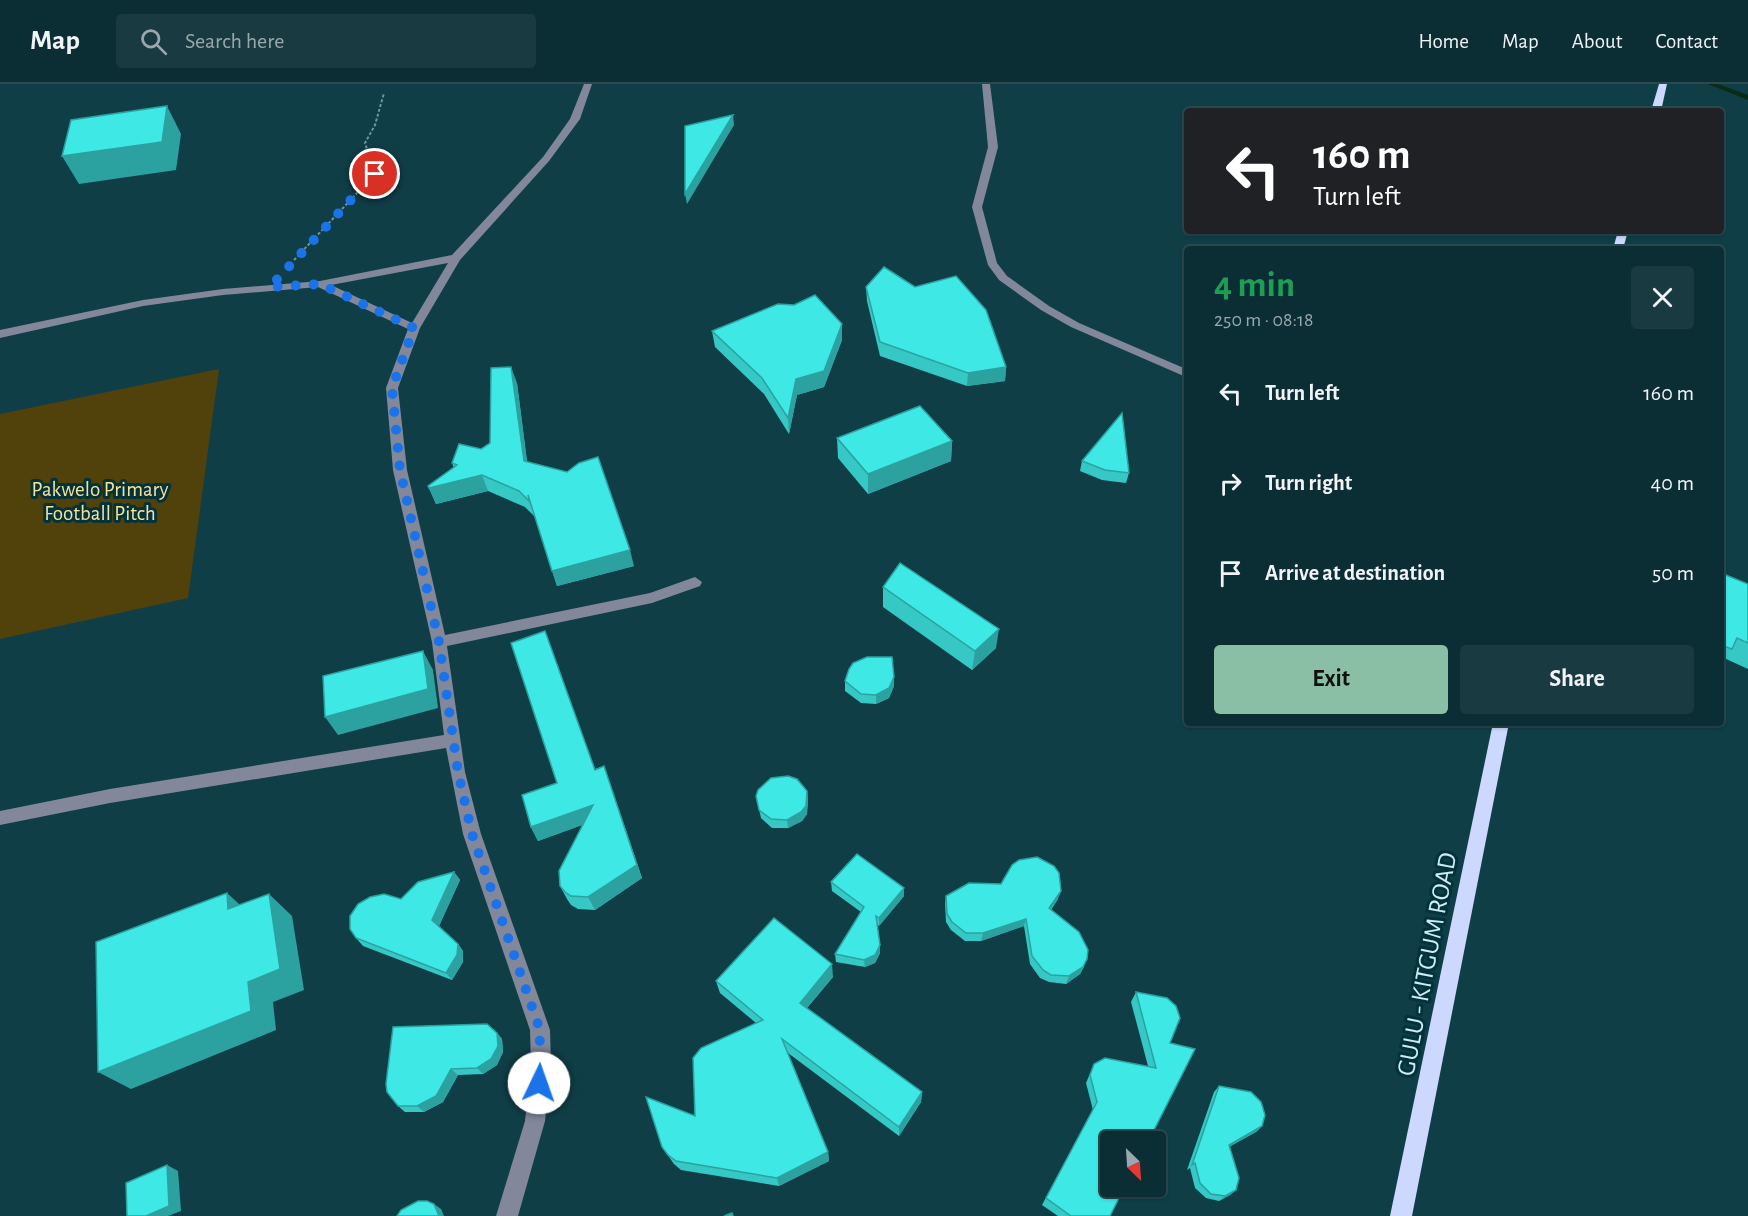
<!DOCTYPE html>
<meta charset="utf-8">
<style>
body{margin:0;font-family:"Alegreya Sans",sans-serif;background:#193a41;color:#f1f3f6;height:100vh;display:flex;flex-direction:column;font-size:22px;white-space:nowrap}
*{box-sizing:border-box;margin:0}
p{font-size:20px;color:#9aa8ad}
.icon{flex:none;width:33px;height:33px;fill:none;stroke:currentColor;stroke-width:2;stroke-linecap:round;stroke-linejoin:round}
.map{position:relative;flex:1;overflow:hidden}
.details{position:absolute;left:1184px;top:162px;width:540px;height:480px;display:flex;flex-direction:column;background:#0b2e35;border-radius:6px;box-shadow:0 2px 4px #0004,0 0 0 2px #2b4a50}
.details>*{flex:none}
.hud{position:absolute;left:1184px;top:24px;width:540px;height:126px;border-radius:6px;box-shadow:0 2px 4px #0004,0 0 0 2px #2b4a50;background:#202124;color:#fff;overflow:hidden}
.needle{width:39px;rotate:155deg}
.buttons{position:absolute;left:1100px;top:1047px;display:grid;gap:12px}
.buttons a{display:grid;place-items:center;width:66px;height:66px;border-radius:6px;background:#0b2e35;box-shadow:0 2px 4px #0004,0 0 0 2px #2b4a50;font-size:30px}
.pin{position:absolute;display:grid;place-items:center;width:51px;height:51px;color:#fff;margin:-26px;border:3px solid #fff;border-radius:50%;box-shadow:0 2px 6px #0007}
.me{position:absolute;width:66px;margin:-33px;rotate:3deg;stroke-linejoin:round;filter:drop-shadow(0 0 4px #0008)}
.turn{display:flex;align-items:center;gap:21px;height:126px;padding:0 30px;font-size:27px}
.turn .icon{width:78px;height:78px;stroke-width:2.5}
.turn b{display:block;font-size:42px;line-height:51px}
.round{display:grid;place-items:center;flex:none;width:63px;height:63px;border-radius:6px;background:#193a41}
.overview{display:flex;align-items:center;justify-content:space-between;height:102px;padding:0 30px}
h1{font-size:36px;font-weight:700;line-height:45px;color:#1e9e55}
.cta{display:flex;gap:12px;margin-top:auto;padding:12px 30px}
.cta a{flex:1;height:69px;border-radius:6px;background:#8abfa5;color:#111;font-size:24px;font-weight:700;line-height:69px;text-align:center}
.cta a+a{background:#193a41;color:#f1f3f6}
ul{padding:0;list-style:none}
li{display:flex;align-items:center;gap:18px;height:90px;padding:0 30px}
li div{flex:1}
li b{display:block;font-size:22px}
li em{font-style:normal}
header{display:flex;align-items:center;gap:36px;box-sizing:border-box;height:84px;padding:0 30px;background:#0b2e35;border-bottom:2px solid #2b4a50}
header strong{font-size:28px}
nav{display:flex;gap:33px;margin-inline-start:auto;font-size:21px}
.search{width:420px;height:54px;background:#193a41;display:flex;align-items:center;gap:15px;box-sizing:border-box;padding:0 21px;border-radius:6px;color:#9aa8ad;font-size:22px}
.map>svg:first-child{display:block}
.green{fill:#51420b}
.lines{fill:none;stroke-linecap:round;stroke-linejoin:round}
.stream{fill:#0b2b17;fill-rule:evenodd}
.path{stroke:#6e949c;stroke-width:2;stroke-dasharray:3 2;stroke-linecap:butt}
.minor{fill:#82889a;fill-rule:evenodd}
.major{fill:#cdd8fe;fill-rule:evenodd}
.wall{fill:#35c8c5}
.shaded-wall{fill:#2ba2a0}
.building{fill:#3ee8e5;stroke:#2ba2a0;stroke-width:1.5}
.route{stroke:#1a73e8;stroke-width:10;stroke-dasharray:0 18}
.labels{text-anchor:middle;stroke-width:6;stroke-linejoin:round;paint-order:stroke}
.park-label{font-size:21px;fill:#f9e296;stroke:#02333c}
.near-street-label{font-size:26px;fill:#cfecf3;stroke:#02333c}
</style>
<header>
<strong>Map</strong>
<div class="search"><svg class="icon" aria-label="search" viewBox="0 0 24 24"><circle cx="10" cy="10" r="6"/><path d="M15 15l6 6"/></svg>Search here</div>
<nav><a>Home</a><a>Map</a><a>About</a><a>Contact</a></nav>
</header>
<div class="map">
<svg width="1748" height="1132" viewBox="0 0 1748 1132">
<rect width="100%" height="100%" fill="#0f3e47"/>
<polygon class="green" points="219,285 188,514 0,555 0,330"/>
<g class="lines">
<polygon class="stream" points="1708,0 1718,0 1748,11 1748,16"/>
<polyline class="path" points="294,176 375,90 365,59 375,41 384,9"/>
<g class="minor">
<path d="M584,0h8l-12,35 -31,42 -89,99 -40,68 -22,60 9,82 38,165 205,-42 45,-16 7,5 -2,4 -48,17 -205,43 18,126 16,62 69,196 1,34 -6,57 -27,95h-22l29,-95 6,-57 -1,-34 -67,-196 -17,-86 -336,55 -110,22v-14l110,-22 334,-54 -12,-93 -39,-172 -7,-82 22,-59 -90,-42 -95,8 -80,11 -143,32v-8l143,-30 80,-11 97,-8 132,-26 91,-98 27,-38zM448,179l-36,60 -81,-38z"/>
<polygon points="982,0 990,0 998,63 982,123 997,179 1007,192 1049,222 1079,239 1186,285 1186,293 1071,243 1041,226 999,196 988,181 972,123 988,63"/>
</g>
<g class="major">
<polygon points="1659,0 1667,0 1661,27 1651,27"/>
<polygon points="1618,147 1628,147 1623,165 1613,165"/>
<polygon points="1493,639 1509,639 1412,1132 1390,1132"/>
</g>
</g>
<g class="wall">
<polygon points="866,203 1006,283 1005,297 967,302 880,272 867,217"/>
<polygon points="842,240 842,256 824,303 797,311 789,350 764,310 715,263 712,247"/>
<polygon points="517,299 527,378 634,482 557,502 535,433 525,423 488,407 436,420 428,402 454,384 452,379 481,365 490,359"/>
<polygon points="837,354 952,357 951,377 868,410 838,374"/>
<polygon points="1082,377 1129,389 1126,399 1102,396 1080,387"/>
<polygon points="1720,489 1748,500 1748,585 1724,574 1720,577"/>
<polygon points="883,503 996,564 972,586 883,523"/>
<polygon points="894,593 894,602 889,614 876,620 861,619 845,607 845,597"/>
<polygon points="604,682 642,794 595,826 578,825 571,821 567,815 560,802 582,741 538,757 531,743 595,685"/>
<polygon points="807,707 808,715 807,730 802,737 788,744 772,744 761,734 756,712"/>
<polygon points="454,788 460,796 439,842 458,860 463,867 463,878 452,896 363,862 356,854 401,815"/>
<polygon points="831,798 904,804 904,812 879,842 877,840 880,869 875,879 865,883 836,878 835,870 861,828 832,807"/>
<polygon points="1001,800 1058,815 1051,826 1084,883 1080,890 1066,900 1049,898 1040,894 1030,880 1024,842 981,857 965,857 951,846 946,838 945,820 946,812"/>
<polygon points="833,893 807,924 922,1008 921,1018 899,1052 788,969 828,1068 829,1077 779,1102 681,1086 674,1080 662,1063 695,1032 756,939 720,909 716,897"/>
<polygon points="1136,908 1170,959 1110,1058 1110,1132 1058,1132 1042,1121 1093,1026 1086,999 1094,980 1148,982 1131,918"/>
<polygon points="497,949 502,955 503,968 497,981 483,990 458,991 443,1018 424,1028 405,1028 398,1022"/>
<polygon points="1219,1002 1262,1042 1256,1048 1229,1063 1236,1106 1230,1111 1219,1117 1206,1114 1195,1104 1190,1084 1187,1086 1214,1008"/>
</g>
<g class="shaded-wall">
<polygon points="167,22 181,50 176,86 79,100 62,72"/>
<polygon points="733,31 734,41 687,120 685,110"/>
<polygon points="842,240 842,256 824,303 797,311 789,350 788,334 796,295"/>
<polygon points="511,283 517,299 529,392 524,377"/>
<polygon points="1006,283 1005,297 967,302 968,289"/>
<polygon points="952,357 951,377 868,410 868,390"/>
<polygon points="482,391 488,407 436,420 429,404"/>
<polygon points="630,466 634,482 557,502 552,487"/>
<polygon points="999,545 996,564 972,586 975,567"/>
<polygon points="423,567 433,586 438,624 338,651 325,633"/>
<polygon points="894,593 894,602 889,614 876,620 876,611"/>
<polygon points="604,682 642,794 595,826 588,813"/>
<polygon points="807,707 808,715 807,730 802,737 788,744 787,736"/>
<polygon points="593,721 599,735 538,757 531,743"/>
<polygon points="454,788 460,796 438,844 432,836"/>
<polygon points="904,804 904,812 879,842 879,834"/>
<polygon points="1061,807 1058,815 1046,832 1049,824"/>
<polygon points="227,809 251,831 228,825"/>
<polygon points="269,810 292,832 304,906 273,918 276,946 131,1005 98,988 248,898"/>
<polygon points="1026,835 1024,842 981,857 983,849"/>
<polygon points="458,860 463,867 463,878 452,896 446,889"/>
<polygon points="880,861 880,869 875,879 865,883 864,876"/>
<polygon points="1087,875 1080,890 1066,900 1069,892"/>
<polygon points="832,880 833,893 802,930 800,919"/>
<polygon points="497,949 502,955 503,968 497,981 483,990 477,984"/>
<polygon points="451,985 458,991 443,1018 424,1028 417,1022"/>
<polygon points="922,1008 921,1018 899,1052 899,1043"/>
<polygon points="1262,1042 1256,1048 1223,1066 1229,1061"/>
<polygon points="828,1068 829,1077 779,1102 777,1094"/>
<polygon points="167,1081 178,1087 181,1127 168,1132 146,1132"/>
<polygon points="1236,1106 1230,1111 1219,1117 1225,1112"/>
<polygon points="434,1120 441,1125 444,1132 439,1132"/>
</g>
<g class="building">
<polygon points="167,22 162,58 62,72 71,36"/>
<polygon points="733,31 685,110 685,42"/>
<polygon points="884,183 915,203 956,192 986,226 1006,283 968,289 880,258 866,203"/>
<polygon points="815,211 842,240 824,287 796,295 788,334 762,294 712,247 778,220 794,221"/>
<polygon points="511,283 524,377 567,388 579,379 598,373 630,466 552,487 528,411 529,417 519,407 482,391 429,404 428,402 457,381 452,379 459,360 481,365 490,359 491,284"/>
<polygon points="920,322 952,357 868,390 837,354"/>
<polygon points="1122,329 1129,389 1105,386 1082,377"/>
<polygon points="900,479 999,545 975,567 883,503"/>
<polygon points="1721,489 1748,500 1748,559 1737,554 1732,565 1720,561"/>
<polygon points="545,547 595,686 604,682 637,781 588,813 571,812 565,808 560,802 559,787 593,721 531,743 522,711 557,699 511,559"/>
<polygon points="423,567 428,605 325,633 323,592"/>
<polygon points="867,573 892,573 894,593 889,604 876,611 861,610 845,597 849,585 853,579"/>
<polygon points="788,692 797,695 807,707 806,722 801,728 787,736 771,735 759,726 756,712 758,706 771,694"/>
<polygon points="857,770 904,804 879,834 876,832 880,861 875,871 864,876 835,870 864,823 831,798"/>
<polygon points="1037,773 1054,782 1059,789 1061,807 1049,824 1079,848 1088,866 1087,875 1083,883 1069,892 1051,891 1043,886 1032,872 1026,835 983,849 966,849 952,838 947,830 946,812 969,799 1001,800 1012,781 1019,776"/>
<polygon points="454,788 432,836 458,860 457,871 446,889 356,854 350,845 350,832 358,820 370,813 384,810 401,815 418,798"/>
<polygon points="227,809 228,825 269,810 280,885 248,898 251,927 98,988 96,858"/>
<polygon points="774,834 832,880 800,919 922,1008 899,1043 782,955 828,1068 777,1094 676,1077 668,1071 662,1063 646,1013 695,1032 693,974 701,964 763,936 716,897"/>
<polygon points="1136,908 1167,914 1176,922 1180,934 1170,959 1195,965 1148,1058 1110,1058 1110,1102 1125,1102 1110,1132 1071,1132 1046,1114 1097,1018 1090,991 1094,980 1105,974 1156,984"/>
<polygon points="487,940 497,949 498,962 491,975 477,984 451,985 436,1012 417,1022 398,1022 387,1008 386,1000 393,943"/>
<polygon points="1219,1002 1251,1008 1261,1018 1265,1031 1262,1042 1229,1061 1239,1094 1236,1106 1225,1112 1211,1110 1200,1099 1195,1079 1192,1081"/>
<polygon points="167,1081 169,1122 146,1132 127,1132 126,1099"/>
<polygon points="418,1117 427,1117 434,1120 439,1132 397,1132 401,1126"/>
<polygon points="732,1129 733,1132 724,1132"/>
</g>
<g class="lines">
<polyline class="route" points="375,90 270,203 320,200 414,244 392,304 400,386 439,558 458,688 472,750 540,946 539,999"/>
</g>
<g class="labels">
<g class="park-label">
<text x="100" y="412">Pakwelo Primary<tspan x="100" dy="24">Football Pitch</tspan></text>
</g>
<g class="near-street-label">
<text transform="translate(1426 880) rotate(-79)" y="9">GULU - KITGUM ROAD</text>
</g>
</g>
</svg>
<div class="buttons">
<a><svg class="needle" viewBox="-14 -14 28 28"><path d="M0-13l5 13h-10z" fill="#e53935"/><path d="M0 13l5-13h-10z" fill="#9aa8ad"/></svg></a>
</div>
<div class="pin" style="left:375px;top:90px;background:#d93025"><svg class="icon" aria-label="arrive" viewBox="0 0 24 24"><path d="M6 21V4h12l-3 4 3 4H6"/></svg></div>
<svg class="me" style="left:539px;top:999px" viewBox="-20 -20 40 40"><circle r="19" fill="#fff"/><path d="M0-13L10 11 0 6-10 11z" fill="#1a73e8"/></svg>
<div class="hud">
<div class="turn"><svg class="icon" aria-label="left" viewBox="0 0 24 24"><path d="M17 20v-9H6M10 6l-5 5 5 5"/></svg><div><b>160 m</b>Turn left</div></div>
</div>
<section class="details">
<div class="overview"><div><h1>4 min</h1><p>250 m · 08:18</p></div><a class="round"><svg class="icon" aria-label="close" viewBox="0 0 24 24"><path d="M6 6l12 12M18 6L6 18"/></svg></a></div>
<ul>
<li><svg class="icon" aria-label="left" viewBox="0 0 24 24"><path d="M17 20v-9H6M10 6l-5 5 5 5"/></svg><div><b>Turn left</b></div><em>160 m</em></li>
<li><svg class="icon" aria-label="right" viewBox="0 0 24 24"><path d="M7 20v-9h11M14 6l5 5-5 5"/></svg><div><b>Turn right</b></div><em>40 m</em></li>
<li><svg class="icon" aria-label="arrive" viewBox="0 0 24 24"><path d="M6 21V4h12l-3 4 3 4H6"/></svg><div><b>Arrive at destination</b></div><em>50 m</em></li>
</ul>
<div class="cta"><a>Exit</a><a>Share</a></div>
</section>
</div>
